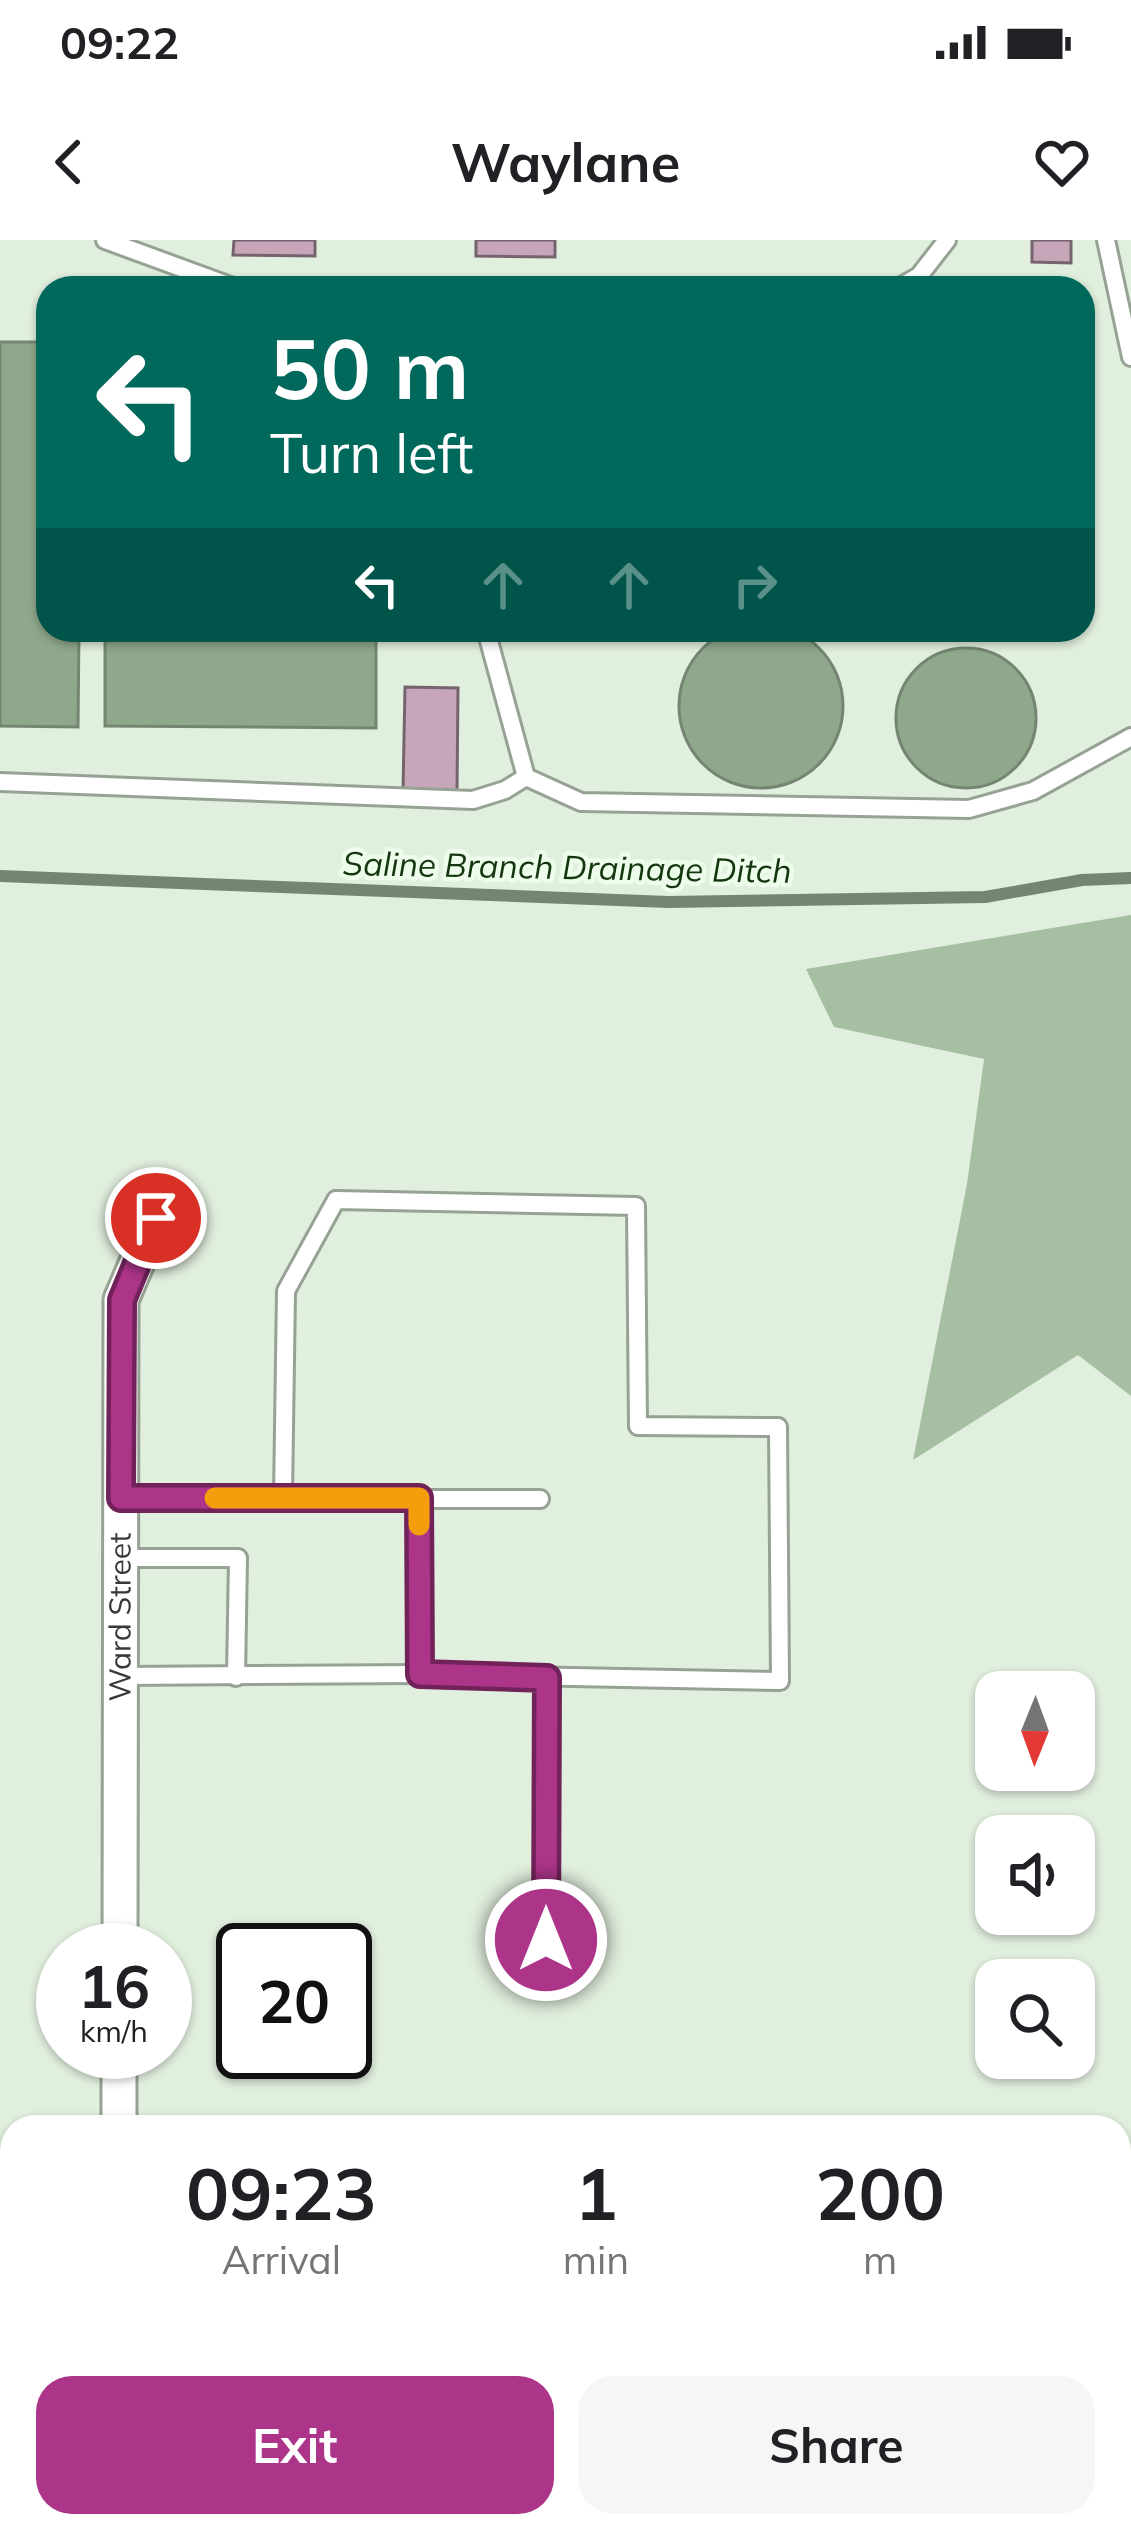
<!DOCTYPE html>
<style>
body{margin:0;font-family:Mulish,sans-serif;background:#f6f6f6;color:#202124;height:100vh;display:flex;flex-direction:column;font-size:45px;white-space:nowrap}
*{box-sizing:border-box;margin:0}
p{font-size:39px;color:#757577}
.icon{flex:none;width:66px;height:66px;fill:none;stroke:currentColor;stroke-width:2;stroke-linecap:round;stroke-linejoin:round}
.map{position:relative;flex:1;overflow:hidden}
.details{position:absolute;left:0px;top:1875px;width:1131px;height:423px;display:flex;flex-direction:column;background:#fff;border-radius:36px 36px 0 0;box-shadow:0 3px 9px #0004}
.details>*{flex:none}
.banner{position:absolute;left:36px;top:36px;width:1059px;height:366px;border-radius:36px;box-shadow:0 3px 9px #0004;background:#00695c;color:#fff;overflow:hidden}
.needle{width:78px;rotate:181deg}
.tools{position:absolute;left:975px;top:1431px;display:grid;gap:24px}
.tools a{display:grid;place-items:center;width:120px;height:120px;border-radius:24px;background:#fff;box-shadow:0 3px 9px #0004;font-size:60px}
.speed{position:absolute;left:36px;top:1683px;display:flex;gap:24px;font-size:60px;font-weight:700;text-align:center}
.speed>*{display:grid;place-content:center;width:156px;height:156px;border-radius:50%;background:#fff;box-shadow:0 3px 9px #0004;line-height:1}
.speed small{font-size:30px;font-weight:400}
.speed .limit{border:6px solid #111;border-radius:18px;background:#fff;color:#111}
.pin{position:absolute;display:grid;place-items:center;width:102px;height:102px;color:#fff;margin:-51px;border:6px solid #fff;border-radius:50%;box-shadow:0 3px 12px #0007}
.me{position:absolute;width:132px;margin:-66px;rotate:0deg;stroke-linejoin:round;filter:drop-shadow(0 0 9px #0008)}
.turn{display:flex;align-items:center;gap:42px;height:252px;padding:0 36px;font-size:54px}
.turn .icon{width:156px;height:156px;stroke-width:2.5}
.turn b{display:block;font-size:84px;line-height:102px}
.lanes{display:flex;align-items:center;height:114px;padding:0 36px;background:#0003;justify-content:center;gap:60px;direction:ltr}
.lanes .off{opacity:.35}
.eta{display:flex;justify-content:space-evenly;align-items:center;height:204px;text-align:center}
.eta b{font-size:72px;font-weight:700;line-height:84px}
.button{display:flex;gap:24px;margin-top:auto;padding:24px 36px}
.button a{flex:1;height:138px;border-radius:36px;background:#ac3489;color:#fff;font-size:48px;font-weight:700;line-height:138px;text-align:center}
.button a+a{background:#f6f6f6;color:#202124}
.status{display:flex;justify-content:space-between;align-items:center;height:84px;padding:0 60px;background:#fff;direction:ltr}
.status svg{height:33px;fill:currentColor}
header{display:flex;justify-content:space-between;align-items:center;height:156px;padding:0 36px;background:#fff;font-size:54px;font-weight:700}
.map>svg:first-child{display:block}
.forest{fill:#a6bea1}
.water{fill:#8fa78b;stroke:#748671;stroke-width:3}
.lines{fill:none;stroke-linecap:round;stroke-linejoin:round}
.stream{stroke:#748671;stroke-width:12}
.building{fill:#c8a6ba;stroke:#75646e;stroke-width:3}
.lane-casing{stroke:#96a394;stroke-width:22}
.street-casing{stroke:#96a394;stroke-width:39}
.lane{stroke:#fff;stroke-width:16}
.street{stroke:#fff;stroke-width:33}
.route-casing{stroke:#702259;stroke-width:30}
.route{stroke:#ac3489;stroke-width:21}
.slow{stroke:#f59e0b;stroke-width:21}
.labels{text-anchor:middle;stroke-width:9;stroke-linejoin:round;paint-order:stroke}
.street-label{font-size:30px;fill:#353a34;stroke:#eefcec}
.water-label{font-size:33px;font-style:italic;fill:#14360e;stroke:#eefcec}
</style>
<div class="status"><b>09:22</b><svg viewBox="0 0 49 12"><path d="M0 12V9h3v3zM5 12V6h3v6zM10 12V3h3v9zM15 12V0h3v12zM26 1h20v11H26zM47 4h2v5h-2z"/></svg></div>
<header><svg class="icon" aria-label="back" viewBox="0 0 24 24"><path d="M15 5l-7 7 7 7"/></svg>Waylane<svg class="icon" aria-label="heart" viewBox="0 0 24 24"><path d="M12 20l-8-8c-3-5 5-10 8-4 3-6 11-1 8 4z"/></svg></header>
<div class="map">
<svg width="1131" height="2297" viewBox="0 0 1131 2297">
<rect width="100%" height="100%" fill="#e1efde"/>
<polygon class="forest" points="1131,675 1131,1156 1078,1115 913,1220 967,944 984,819 834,787 806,729"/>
<g class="water">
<polygon points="0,102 48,102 48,390 79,390 78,487 0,486"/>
<circle cx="761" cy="466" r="82"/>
<polygon points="105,390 376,390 376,488 105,486"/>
<circle cx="966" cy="478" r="70"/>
</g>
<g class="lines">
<polyline class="stream" points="0,636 668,662 985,657 1082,640 1131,638"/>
</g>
<g class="building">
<polygon points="234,0 315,0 315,16 233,15"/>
<polygon points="476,0 555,0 555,17 476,16"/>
<polygon points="1032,0 1071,0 1071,23 1032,22"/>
<polygon points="125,44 125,48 58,48 58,45"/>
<polygon points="405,447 458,448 457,551 403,551"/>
</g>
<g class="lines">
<g class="lane-casing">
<g id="lane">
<polyline points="105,0 236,48"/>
<polyline points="1106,0 1131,117"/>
<polyline points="898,48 919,36 947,0"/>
<polyline points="486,390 526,537 581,562 969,569 1033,551 1131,497"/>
<polyline points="0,542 473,560 505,550 526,537"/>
<polyline points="121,1258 419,1259 420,1434 780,1441 778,1187 638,1186 636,966 336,960 286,1051 283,1257"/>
<polyline points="419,1259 540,1259"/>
<polyline points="121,1318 238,1318 236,1437"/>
<polyline points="121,1436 420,1434"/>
<polyline points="546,1744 547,1438"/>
</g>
</g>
<g class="street-casing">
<g id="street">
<path id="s1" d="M120,1710l1,-650 35,-82"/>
<polyline points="119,1887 119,1812"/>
<polyline points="0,1957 12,1957"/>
<polyline points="1119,1974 1131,1974"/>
<polyline points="911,2286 911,2297"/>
</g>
</g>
<use href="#lane" class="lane"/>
<use href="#street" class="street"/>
</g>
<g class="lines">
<g class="route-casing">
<polyline id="route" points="156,978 122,1060 121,1258 419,1258 420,1434 547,1438 546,1700"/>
</g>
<use href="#route" class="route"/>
<polyline class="slow" points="215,1258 419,1258 419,1285"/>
</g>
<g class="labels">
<g class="street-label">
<text dy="10" stroke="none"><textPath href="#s1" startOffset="333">Ward Street</textPath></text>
</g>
<g class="water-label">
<text transform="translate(567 627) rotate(1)" y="12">Saline Branch Drainage Ditch</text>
</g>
</g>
</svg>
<div class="tools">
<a><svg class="needle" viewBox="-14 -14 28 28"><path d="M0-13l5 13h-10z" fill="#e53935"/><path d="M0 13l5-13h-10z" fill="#757577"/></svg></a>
<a><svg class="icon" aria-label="sound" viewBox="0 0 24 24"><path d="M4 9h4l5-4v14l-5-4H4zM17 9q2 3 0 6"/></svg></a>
<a><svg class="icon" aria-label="search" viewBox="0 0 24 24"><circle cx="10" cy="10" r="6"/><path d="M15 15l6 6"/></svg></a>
</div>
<div class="speed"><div>16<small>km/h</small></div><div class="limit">20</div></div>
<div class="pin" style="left:156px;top:978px;background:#d93025"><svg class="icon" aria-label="arrive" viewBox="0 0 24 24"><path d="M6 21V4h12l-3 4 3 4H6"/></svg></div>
<svg class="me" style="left:546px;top:1700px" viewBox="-20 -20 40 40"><circle r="17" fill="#ac3489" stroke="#fff" stroke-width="3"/><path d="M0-11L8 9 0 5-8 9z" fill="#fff"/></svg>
<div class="banner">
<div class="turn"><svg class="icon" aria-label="left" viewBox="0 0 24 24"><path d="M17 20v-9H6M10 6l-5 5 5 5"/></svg><div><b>50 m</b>Turn left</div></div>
<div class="lanes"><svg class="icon" aria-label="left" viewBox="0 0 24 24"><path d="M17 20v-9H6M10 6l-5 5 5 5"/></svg><svg class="icon off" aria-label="ahead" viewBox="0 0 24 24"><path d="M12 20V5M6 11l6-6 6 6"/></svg><svg class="icon off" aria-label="ahead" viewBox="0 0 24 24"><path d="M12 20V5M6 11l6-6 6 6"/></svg><svg class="icon off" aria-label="right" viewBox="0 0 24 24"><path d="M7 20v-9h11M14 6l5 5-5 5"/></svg></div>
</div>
<section class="details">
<div class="eta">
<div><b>09:23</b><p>Arrival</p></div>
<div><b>1</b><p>min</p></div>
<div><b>200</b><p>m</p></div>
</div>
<div class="button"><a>Exit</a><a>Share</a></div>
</section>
</div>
